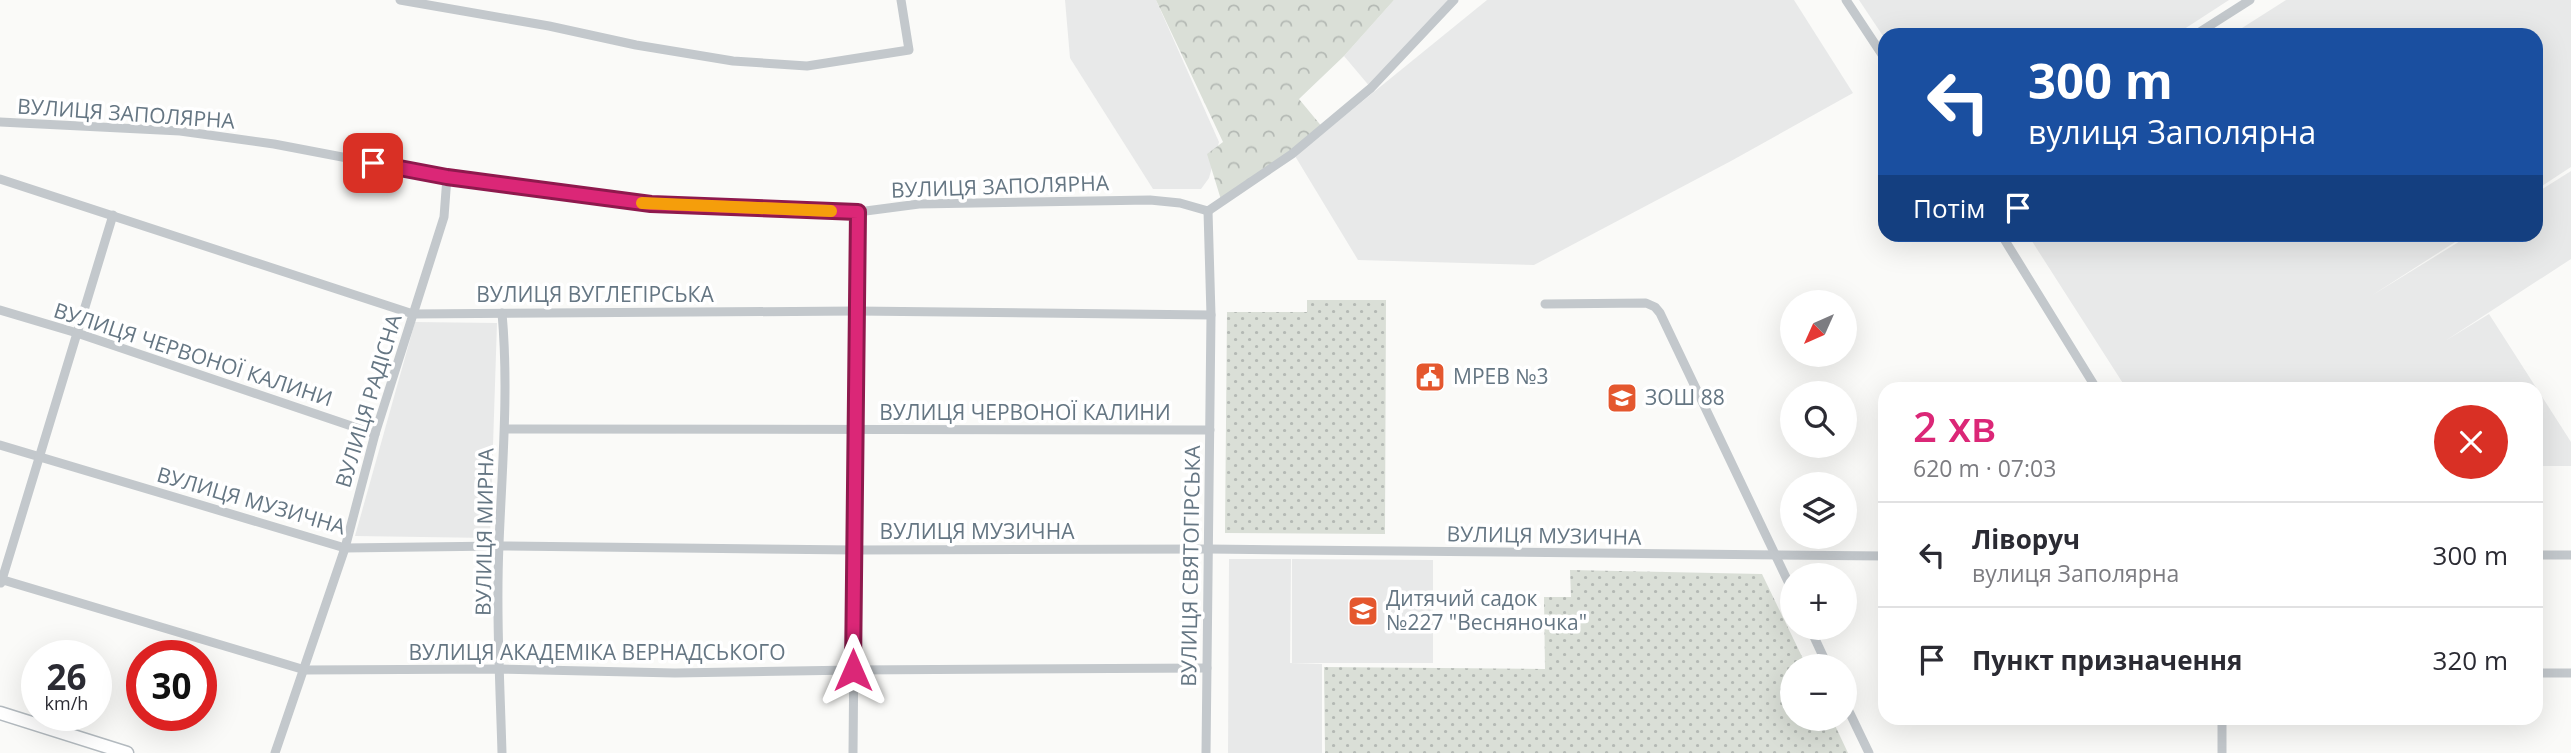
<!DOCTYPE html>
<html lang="uk">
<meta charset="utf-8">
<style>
body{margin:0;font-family:"Open Sans",sans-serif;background:#f2f2f3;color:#2b2b33;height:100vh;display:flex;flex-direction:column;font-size:26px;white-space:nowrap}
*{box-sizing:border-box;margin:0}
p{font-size:23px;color:#7c7c81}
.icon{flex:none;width:38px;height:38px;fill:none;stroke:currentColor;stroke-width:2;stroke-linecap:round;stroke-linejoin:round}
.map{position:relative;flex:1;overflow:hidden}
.panel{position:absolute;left:1878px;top:382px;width:665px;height:343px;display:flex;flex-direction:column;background:#fff;border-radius:21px;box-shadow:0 7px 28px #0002}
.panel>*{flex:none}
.hud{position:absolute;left:1878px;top:28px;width:665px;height:214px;border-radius:21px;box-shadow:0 7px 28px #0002;background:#1a4fa0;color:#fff;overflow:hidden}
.needle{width:46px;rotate:225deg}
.controls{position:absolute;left:1780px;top:290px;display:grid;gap:14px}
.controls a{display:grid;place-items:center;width:77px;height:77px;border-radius:50%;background:#fff;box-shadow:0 7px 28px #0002;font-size:35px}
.speed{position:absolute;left:21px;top:640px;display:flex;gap:14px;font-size:35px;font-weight:700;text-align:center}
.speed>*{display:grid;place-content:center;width:91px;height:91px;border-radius:50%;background:#fff;box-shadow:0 7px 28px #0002;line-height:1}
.speed small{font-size:18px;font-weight:400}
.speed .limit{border:10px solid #d22;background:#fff;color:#111}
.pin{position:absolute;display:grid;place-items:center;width:60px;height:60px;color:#fff;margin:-30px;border-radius:14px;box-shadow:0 4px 10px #0006}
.me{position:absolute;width:77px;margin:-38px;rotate:0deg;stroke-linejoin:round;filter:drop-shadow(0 0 5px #0008)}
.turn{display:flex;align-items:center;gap:24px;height:147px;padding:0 35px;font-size:32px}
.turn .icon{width:91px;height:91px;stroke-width:2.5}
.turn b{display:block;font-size:49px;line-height:60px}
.then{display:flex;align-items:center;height:66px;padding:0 35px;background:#0003;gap:14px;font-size:26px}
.round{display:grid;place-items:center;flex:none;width:74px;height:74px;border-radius:37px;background:#f2f2f3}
.head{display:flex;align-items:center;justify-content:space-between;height:119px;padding:0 35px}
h1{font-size:42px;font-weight:600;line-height:52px;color:#db2777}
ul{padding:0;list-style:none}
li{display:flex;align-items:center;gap:21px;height:105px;padding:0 35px;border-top:2px solid #e1e1e2}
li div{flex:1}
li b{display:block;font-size:26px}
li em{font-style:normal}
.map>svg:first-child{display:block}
.built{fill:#e8e9e9}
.grass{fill:url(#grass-dots)}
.forest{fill:url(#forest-crowns)}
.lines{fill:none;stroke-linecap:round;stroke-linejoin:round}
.secondary-casing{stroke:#b3babf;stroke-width:15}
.street{stroke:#c3c8cc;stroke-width:9}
.secondary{stroke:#fff;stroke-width:12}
.route-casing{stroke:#8e194d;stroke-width:18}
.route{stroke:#db2777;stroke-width:12}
.slow{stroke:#f59e0b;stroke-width:12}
.labels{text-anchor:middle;stroke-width:7;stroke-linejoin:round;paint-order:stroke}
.street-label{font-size:21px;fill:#657683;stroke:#fff}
.poi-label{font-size:21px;fill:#657683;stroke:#fff;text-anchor:start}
</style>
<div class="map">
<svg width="2571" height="753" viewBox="0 0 2571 753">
<defs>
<pattern id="grass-dots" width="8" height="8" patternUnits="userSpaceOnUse" patternTransform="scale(1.75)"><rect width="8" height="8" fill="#dadfd7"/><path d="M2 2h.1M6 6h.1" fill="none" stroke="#b4b9b4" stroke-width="1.8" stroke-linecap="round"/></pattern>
<pattern id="forest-crowns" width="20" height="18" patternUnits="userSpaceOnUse" patternTransform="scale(1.75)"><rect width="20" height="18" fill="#dadfd7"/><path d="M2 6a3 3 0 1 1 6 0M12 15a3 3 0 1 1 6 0" fill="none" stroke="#b4b9b4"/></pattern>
</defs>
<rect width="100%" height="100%" fill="#fafaf8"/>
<g class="built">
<polygon points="1065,0 1156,0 1219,142 1209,178 1201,189 1153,189 1070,58"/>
<polygon points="1394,0 1454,0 1371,88 1344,56"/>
<polygon points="1487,0 1794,0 1853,93 1731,161 1534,265 1358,260 1295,156"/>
<polygon points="1859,0 2229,0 2175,35 1885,35 1885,39"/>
<polygon points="2286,0 2571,0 2571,167 2536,190 2536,35 2231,35"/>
<polygon points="2571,171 2571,259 2445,341 2489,314 2571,442 2571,466 2542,466 2543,517 2536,517 2536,388 2126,388 2028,235 2466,235 2371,296 2470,235 2536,234 2536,193"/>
<polygon points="415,322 497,323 490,538 355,536"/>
<polygon points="1229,559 1291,559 1290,663 1322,664 1322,753 1228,753"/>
<polygon points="1292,559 1433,560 1433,663 1292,663"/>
</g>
<g class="grass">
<polygon points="1307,300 1386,300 1385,534 1225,533 1227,312 1307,312"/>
<polygon points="1570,570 1762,574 1807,667 1792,667 1792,719 1832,719 1848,753 1325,753 1324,667 1545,669 1544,597 1571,597"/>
</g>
<polygon class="forest" points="1156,0 1394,0 1344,56 1299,99 1323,128 1222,203 1207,154 1223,142"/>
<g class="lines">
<g class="secondary-casing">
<polyline id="secondary" points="0,713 127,753"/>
</g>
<g class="street">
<polyline points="400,0 549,26 636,45 733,61 807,66 909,50 901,0"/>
<polyline points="1846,0 1885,59"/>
<polyline points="2195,35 2250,0"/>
<polyline points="0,122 180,131 274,144 447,177 651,204 858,212 919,204 1150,200 1180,203 1208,211"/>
<polyline points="0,179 413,314 856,311 1211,315"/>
<polyline points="1208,211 1292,154 1371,88 1454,0"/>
<polyline points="2001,234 2096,388"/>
<polyline points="1545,304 1646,303 1655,307 1660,313 1792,590"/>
<polyline points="0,310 77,333 375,434"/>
<path d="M502,313c7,77 0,154 -3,231 -3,69 1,139 3,209"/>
<polyline points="505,429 1210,430"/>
<polyline points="0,445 345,548 499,546 854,550 1209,549 1885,556"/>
<polyline points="2536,555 2571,555"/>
<polyline points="0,579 305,670 500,669 675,673 854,670 1207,668"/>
<polyline points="1,583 113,215"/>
<polyline points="1810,628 1828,667"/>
<polyline points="2536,673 2571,673"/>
<polyline points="1844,701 1869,753"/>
<polyline points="2222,718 2222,753"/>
<polyline points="275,753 345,548 375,434 444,217 447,177"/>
<polyline points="853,753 858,212"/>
<polyline points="1206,753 1211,315 1208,211"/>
</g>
<use href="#secondary" class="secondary"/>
</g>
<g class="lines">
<g class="route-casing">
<polyline id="route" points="373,163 447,177 651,204 858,212 853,670"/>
</g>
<use href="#route" class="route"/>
<polyline class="slow" points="642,203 831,211"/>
</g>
<defs>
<g id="civic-square" transform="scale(1.575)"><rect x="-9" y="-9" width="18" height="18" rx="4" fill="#e4572e" stroke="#fff"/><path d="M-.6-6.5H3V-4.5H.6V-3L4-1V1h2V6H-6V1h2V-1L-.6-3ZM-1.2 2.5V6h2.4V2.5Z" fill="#fff"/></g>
<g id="school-square" transform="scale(1.575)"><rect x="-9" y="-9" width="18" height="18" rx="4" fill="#e4572e" stroke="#fff"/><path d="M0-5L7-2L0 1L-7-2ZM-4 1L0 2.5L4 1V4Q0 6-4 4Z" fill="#fff"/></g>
</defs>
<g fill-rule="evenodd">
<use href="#civic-square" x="1430" y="377"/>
<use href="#school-square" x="1622" y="398"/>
<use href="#school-square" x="1363" y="611"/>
</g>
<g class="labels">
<g class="street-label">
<text transform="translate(126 114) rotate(4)" y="7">ВУЛИЦЯ ЗАПОЛЯРНА</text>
<text transform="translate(1000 187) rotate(-2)" y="7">ВУЛИЦЯ ЗАПОЛЯРНА</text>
<text x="595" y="302">ВУЛИЦЯ ВУГЛЕГІРСЬКА</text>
<text transform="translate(193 355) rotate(18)" y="7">ВУЛИЦЯ ЧЕРВОНОЇ КАЛИНИ</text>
<text transform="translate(369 401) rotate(-73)" y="7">ВУЛИЦЯ РАДІСНА</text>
<text x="1025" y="420">ВУЛИЦЯ ЧЕРВОНОЇ КАЛИНИ</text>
<text transform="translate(251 501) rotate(16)" y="7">ВУЛИЦЯ МУЗИЧНА</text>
<text transform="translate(485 532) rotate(-89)" y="7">ВУЛИЦЯ МИРНА</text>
<text x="977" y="539">ВУЛИЦЯ МУЗИЧНА</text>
<text transform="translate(1544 536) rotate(1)" y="7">ВУЛИЦЯ МУЗИЧНА</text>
<text transform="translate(1191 566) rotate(-89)" y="7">ВУЛИЦЯ СВЯТОГІРСЬКА</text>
<text x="597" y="660">ВУЛИЦЯ АКАДЕМІКА ВЕРНАДСЬКОГО</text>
</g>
<g class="poi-label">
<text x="1453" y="384">МРЕВ №3</text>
<text x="1645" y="405">ЗОШ 88</text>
<text x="1386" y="606">Дитячий садок<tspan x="1386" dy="24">№227 "Весняночка"</tspan></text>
</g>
</g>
</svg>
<div class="controls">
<a><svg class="needle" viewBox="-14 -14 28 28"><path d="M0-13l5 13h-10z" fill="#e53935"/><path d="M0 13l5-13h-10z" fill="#7c7c81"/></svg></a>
<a><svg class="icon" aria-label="search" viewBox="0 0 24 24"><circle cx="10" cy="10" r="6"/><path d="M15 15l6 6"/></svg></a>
<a><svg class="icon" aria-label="layers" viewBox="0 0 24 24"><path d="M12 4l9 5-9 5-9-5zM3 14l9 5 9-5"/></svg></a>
<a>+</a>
<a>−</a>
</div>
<div class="speed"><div>26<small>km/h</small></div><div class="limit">30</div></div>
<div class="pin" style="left:373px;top:163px;background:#d93025"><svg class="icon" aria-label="arrive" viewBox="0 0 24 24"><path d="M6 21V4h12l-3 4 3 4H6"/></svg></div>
<svg class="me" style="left:853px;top:670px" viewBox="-20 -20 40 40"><path d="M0-17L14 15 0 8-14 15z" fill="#db2777" stroke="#fff" stroke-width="4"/></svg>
<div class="hud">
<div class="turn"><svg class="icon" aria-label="left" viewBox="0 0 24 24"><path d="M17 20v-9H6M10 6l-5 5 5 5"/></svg><div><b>300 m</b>вулиця Заполярна</div></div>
<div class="then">Потім<svg class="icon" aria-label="arrive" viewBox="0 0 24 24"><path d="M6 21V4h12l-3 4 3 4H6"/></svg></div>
</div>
<section class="panel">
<div class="head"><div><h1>2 хв</h1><p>620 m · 07:03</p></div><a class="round" style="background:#d93025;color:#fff"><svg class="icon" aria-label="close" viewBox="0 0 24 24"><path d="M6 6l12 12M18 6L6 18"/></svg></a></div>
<ul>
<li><svg class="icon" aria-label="left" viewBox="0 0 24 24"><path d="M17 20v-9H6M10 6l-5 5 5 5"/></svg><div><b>Ліворуч</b><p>вулиця Заполярна</p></div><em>300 m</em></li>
<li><svg class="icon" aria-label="arrive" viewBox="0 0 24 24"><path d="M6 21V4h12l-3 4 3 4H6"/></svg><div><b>Пункт призначення</b></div><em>320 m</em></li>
</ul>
</section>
</div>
